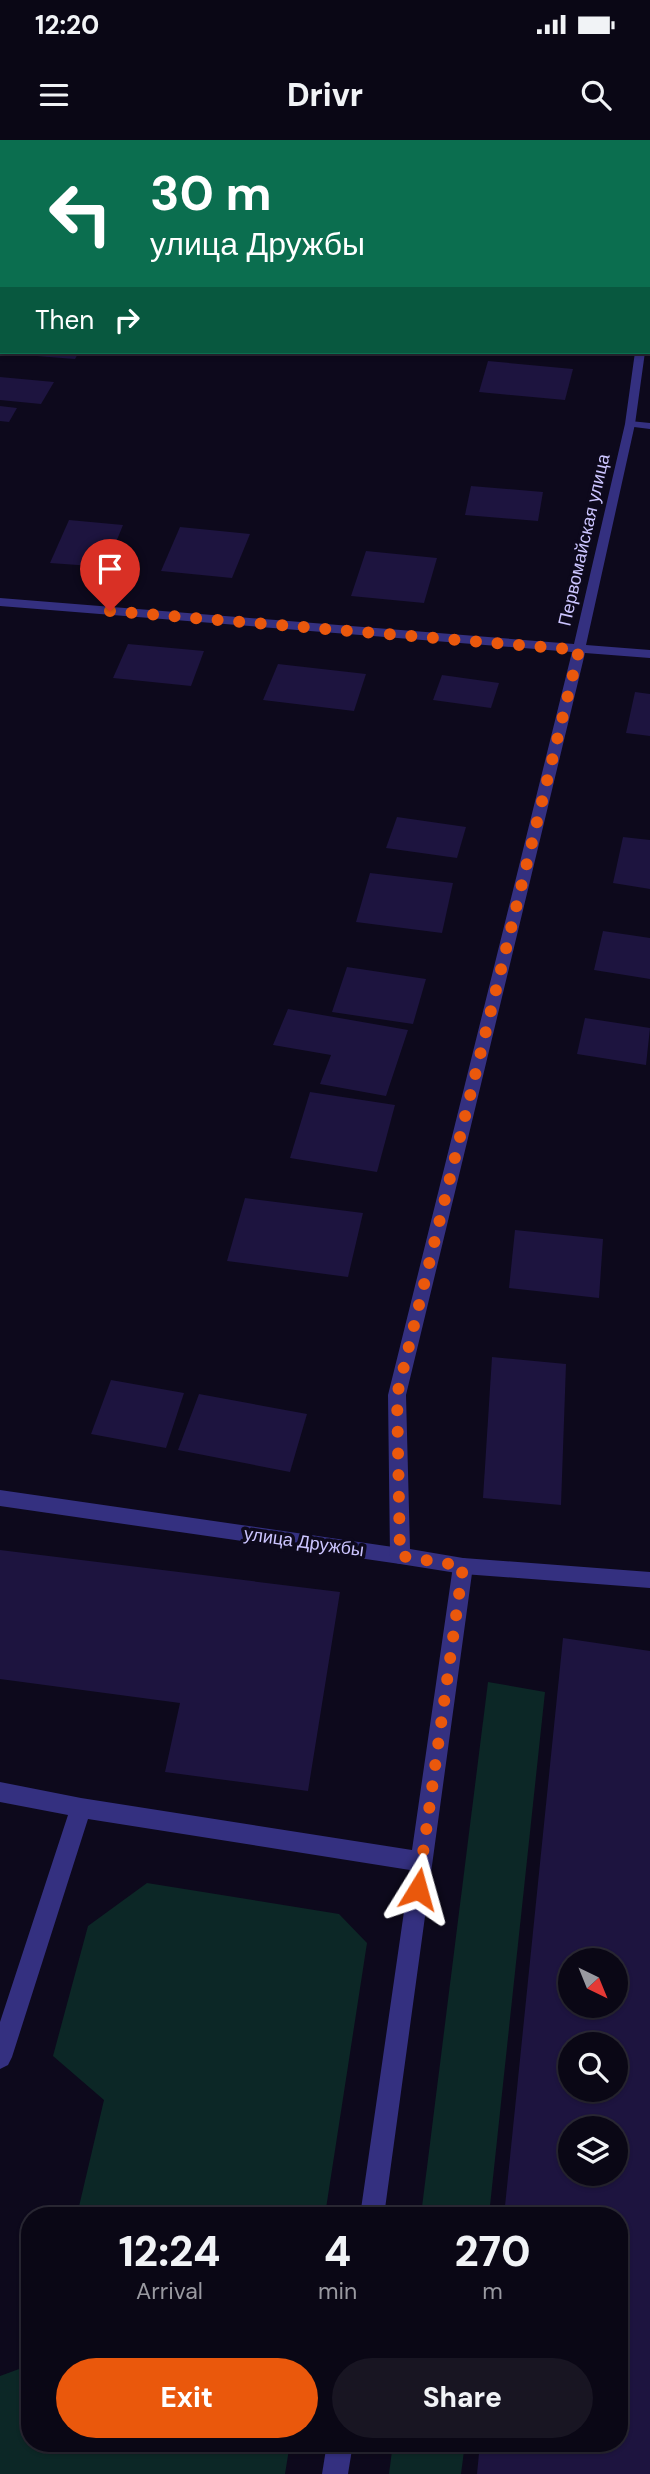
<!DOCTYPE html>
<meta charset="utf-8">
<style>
body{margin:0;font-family:"DM Sans",sans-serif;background:#181522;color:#f1f3f6;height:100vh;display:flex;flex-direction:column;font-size:26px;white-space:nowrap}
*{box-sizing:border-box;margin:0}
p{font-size:23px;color:#9999a0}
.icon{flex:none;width:38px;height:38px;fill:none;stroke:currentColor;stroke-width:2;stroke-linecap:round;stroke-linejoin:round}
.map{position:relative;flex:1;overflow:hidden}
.sheet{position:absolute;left:21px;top:2067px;width:607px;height:245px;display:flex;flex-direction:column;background:#0a0715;border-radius:28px;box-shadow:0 2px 5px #0004,0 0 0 2px #2a2834}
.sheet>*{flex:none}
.guide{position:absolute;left:0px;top:0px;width:651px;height:214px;box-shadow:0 2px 5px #0004,0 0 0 2px #2a2834;background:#0b6e4f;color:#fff;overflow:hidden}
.needle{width:46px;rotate:137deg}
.buttons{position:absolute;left:558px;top:1808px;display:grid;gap:14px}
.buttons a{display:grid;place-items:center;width:70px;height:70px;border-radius:50%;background:#0a0715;box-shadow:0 2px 5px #0004,0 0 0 2px #2a2834;font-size:35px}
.pin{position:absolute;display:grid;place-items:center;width:60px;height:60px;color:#fff;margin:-72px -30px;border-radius:50% 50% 50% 0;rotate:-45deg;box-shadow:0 0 7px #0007}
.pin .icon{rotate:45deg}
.me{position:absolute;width:77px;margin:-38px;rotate:8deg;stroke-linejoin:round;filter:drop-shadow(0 0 5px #0008)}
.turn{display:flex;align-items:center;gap:24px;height:147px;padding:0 35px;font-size:32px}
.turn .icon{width:91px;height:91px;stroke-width:2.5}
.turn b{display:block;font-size:49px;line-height:60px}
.then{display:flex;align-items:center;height:66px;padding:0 35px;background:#0003;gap:14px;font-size:26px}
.eta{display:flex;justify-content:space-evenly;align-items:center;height:119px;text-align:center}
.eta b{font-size:42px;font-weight:800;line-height:49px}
.action{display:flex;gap:14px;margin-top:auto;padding:14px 35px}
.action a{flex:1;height:80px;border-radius:42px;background:#ea580c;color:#fff;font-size:28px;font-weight:800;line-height:80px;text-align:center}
.action a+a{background:#181522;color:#f1f3f6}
.status{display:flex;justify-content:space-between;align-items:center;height:49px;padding:0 35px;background:#0a0715;direction:ltr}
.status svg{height:19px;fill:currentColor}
header{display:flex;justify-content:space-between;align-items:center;height:91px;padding:0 35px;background:#0a0715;font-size:32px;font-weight:800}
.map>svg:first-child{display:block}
.green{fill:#0c2726}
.building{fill:#1d143f;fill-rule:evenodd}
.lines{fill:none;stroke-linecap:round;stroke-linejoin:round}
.lane{fill:#343080;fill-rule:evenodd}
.street{fill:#343080;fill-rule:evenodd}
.route{stroke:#ea580c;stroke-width:12;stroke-dasharray:0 21.6}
.labels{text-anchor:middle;stroke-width:7;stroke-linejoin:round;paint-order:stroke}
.street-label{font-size:18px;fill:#ccc5ff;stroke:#0d091c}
</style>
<div class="status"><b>12:20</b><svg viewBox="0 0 49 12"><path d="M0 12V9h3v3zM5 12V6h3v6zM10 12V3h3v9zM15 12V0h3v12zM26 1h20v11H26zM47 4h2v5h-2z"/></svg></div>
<header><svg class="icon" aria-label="menu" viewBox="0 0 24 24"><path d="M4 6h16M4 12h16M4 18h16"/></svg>Drivr<svg class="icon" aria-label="search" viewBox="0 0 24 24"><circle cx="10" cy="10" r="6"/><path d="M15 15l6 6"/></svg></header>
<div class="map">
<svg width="650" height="2334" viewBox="0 0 650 2334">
<rect width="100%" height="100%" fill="#0d091c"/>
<g class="green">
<polygon points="488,1542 545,1552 489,2075 421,2075"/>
<polygon points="147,1743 339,1774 367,1803 325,2075 77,2075 104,1960 53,1916 88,1786"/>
<polygon points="30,2225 30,2303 290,2303 285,2334 0,2334 0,2236"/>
<polygon points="393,2303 465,2303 461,2334 389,2334"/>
</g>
<g class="building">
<polygon points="26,212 79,212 75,219 24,215"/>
<polygon points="488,221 573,229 565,260 479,252"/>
<polygon points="0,237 54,242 41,264 0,260"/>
<polygon points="0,266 17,268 9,282 0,281"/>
<polygon points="471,346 543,352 538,381 465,375"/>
<polygon points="69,380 123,385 106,427 50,423"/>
<polygon points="180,387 250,394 232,438 161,431"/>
<polygon points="366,411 437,418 424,463 351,456"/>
<polygon points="128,504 204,511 191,546 113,538"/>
<polygon points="278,524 366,534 354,571 263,560"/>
<polygon points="442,535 499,543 491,568 433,560"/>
<polygon points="635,552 650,554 650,596 626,593"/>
<polygon points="397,677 466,687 457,718 386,708"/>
<polygon points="623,697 650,700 650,749 613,743"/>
<polygon points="370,733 453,743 442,793 356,782"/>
<polygon points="603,791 650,798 650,839 594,830"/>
<polygon points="347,827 426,839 413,884 332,872"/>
<polygon points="288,869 408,890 386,956 320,944 331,915 273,905"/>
<polygon points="585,878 650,888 646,925 577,914"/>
<polygon points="310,952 395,965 377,1032 290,1018"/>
<polygon points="245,1058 363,1073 348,1137 227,1121"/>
<polygon points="515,1090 603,1099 599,1158 509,1148"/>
<polygon points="492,1217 566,1224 561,1365 483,1358"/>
<polygon points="111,1240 184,1253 166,1308 91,1294"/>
<polygon points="199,1254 307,1274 290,1332 178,1310"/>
<polygon points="0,1410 340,1452 308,1651 165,1632 180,1563 0,1539"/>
<path d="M563,1498l87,13v823h-173l3,-31h140v-227h-116zM570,1820h46v46h-46zM570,1904h46v46h-46zM570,1988h46v46h-46z"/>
</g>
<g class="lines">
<g class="lane">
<polygon points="630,281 650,283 650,289 626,286 625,284"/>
<polygon points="0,1350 400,1408 407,1410 410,1416 407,1422 400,1424 0,1366"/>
<polygon points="463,1418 470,1420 473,1426 384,2076 360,2076 410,1730 88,1679 12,1917 8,1925 0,1929 0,1882 68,1675 0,1662 0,1642 81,1658 412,1710 453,1426 456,1420"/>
<polygon points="327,2303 353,2303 348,2334 322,2334"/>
</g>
<g class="street">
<polygon points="18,0 26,0 17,2"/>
<polygon points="2,28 2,36 0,37 0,29"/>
<rect x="649" y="77" width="1" height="6"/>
<polygon points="650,144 650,155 649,155 649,144"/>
<polygon points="635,212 645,212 635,284 586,505 650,510 650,518 585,513 406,1255 410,1409 463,1418 650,1432 650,1448 463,1434 400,1424 393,1422 390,1416 388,1255 572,512 0,466 0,458 574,504 625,284"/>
</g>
</g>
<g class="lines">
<polyline class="route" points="110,471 579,510 397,1255 400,1416 463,1426 418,1749"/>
</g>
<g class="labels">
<g class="street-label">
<text transform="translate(584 400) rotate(-77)" y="6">Первомайская улица</text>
<text transform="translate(304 1402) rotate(8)" y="6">улица Дружбы</text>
</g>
</g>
</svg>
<div class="buttons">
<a><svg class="needle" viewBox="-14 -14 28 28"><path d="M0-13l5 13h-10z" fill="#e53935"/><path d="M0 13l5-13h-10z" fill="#9999a0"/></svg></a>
<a><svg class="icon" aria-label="search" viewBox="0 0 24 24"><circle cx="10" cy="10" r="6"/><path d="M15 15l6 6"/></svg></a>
<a><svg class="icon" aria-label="layers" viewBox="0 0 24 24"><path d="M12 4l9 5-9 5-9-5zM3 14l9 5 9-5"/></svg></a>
</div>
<div class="pin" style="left:110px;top:471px;background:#d93025"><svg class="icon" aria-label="arrive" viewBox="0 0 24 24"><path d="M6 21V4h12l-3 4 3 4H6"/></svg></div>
<svg class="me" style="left:418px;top:1749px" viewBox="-20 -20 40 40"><path d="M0-17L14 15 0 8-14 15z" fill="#ea580c" stroke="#fff" stroke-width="4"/></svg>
<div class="guide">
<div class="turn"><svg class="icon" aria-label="left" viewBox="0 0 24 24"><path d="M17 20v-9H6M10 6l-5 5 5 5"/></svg><div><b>30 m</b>улица Дружбы</div></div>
<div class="then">Then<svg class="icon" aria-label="right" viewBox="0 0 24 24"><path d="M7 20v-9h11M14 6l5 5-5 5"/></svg></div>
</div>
<section class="sheet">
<div class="eta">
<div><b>12:24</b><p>Arrival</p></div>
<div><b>4</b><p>min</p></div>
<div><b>270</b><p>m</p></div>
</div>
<div class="action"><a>Exit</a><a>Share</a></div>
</section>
</div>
